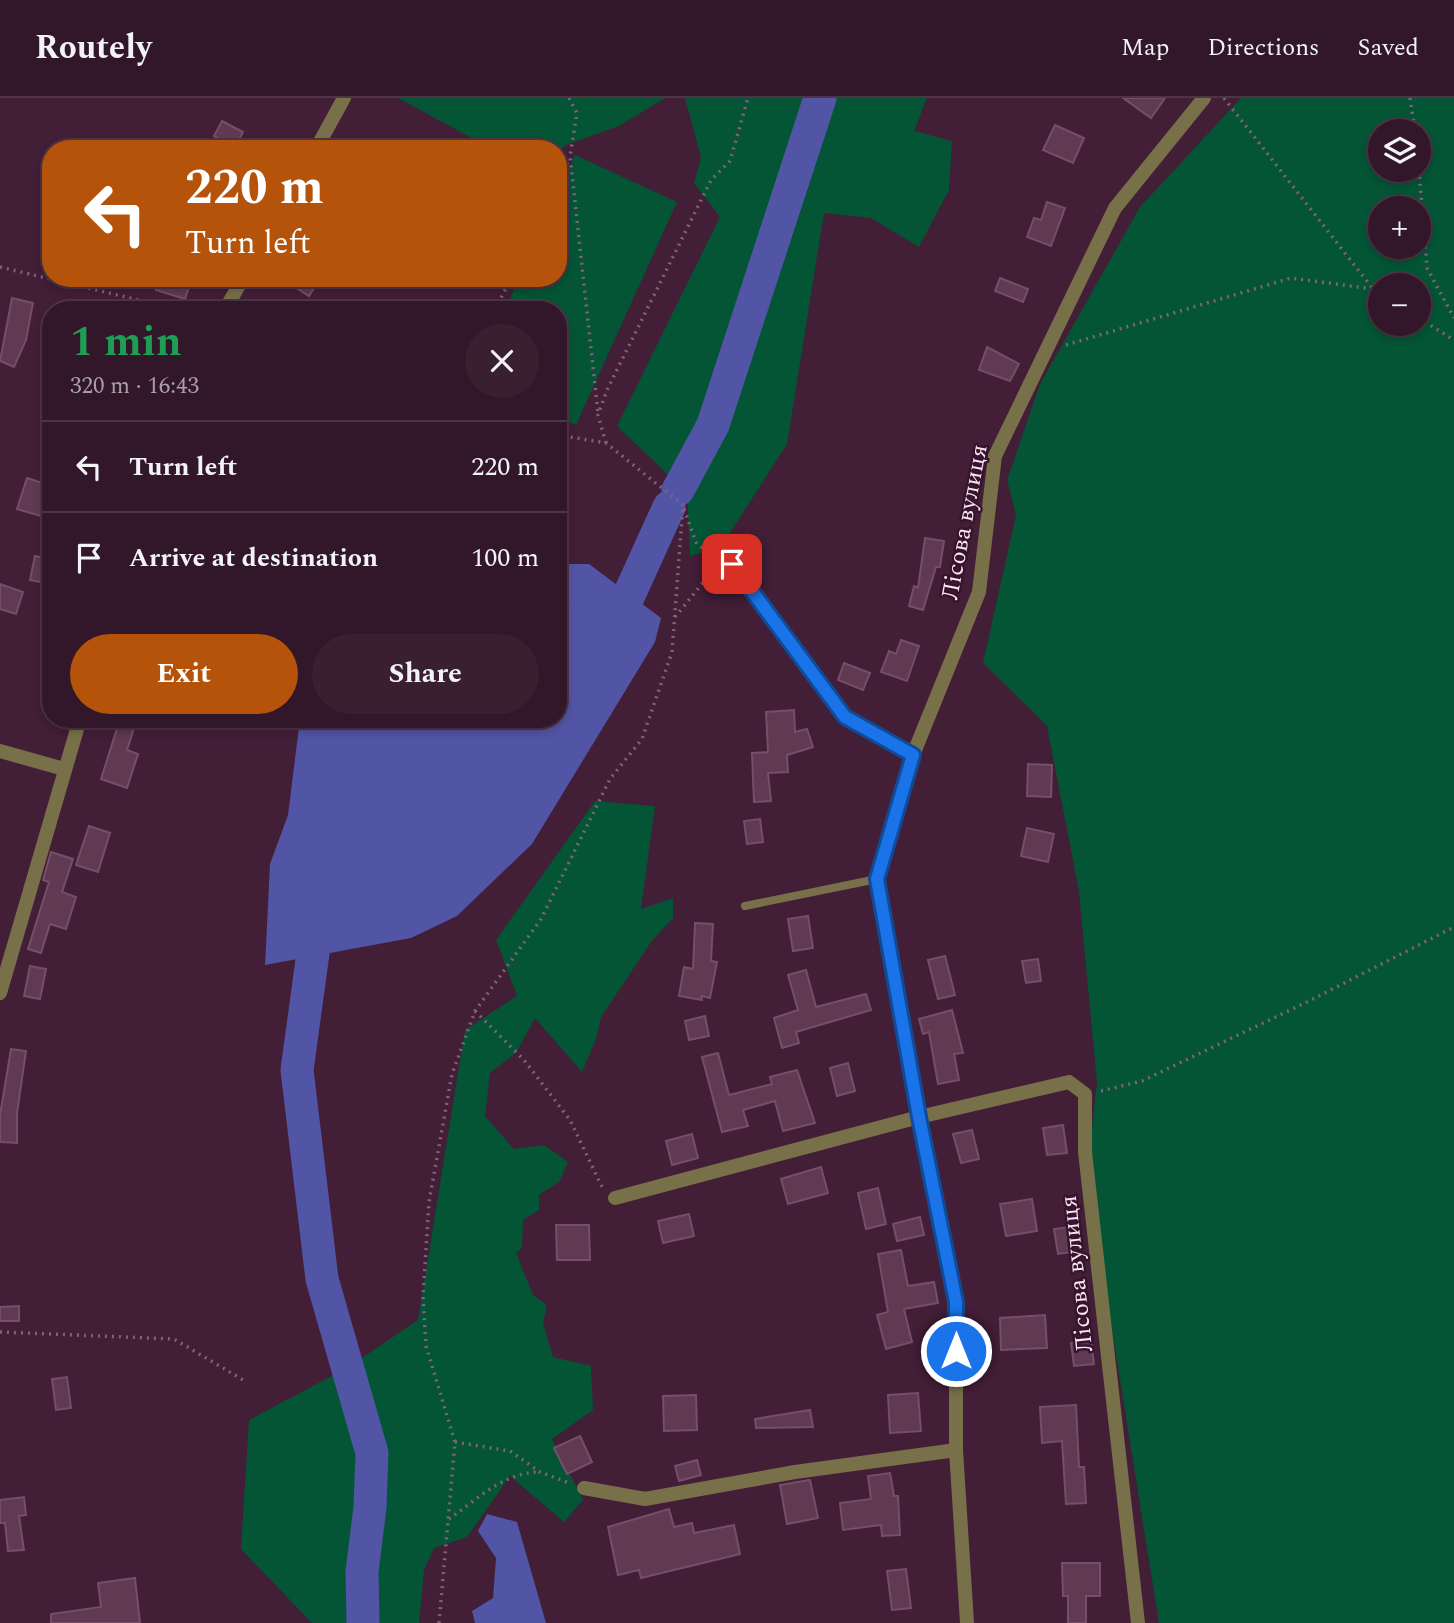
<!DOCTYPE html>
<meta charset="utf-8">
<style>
body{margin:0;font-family:Spectral,serif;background:#3a1f31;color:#f1f3f6;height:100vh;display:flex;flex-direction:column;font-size:26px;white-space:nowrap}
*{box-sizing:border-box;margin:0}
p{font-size:23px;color:#a89fa8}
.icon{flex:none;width:38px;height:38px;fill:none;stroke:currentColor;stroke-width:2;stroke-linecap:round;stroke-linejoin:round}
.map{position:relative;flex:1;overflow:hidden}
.drawer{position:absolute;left:42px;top:203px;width:525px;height:427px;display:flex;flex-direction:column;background:#321629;border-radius:28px;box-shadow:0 4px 10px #0003,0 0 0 2px #4d3546}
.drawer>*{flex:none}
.hud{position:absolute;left:42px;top:42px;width:525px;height:147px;border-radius:28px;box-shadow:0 4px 10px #0003,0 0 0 2px #4d3546;background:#b45309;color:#fff;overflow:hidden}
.tools{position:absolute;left:1368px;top:21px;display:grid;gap:14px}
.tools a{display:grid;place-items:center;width:63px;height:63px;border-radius:50%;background:#321629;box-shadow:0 4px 10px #0003,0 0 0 2px #4d3546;font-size:35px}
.pin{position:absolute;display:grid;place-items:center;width:60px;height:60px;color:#fff;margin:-30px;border-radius:14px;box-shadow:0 4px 10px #0006}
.me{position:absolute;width:77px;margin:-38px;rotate:0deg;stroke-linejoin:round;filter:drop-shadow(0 0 5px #0008)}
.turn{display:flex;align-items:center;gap:24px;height:147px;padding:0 28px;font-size:32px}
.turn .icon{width:91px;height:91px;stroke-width:2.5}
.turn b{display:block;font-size:49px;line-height:60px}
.round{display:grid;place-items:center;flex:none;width:74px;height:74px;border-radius:37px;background:#3a1f31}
.overview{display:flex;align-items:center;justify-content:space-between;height:119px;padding:0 28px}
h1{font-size:42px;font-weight:700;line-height:52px;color:#1e9e55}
.cta{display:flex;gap:14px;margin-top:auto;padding:14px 28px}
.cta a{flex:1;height:80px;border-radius:42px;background:#b45309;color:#fff;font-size:28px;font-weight:700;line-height:80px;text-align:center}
.cta a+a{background:#3a1f31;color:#f1f3f6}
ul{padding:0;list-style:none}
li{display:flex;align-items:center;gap:21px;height:91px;padding:0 28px;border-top:2px solid #4d3546}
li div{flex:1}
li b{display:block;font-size:26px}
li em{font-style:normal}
header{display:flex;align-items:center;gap:42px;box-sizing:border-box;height:98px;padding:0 35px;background:#321629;border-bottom:2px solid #4d3546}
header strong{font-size:33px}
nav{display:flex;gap:38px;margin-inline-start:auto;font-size:24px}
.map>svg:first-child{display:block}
.green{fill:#035536;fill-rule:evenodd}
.water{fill:#5254a5}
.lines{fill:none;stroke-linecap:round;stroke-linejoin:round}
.river{stroke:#5254a5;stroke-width:33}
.building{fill:#603953;stroke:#764e69;stroke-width:2}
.path{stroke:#826277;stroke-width:3.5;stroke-dasharray:2 5;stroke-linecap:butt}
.lane{stroke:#777049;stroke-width:8}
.street{stroke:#777049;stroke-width:14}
.route-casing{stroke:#114b97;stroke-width:18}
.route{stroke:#1a73e8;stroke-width:12}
.labels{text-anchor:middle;stroke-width:5;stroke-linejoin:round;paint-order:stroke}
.street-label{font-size:24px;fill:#fce4f3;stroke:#37142d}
</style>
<header>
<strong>Routely</strong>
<nav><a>Map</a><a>Directions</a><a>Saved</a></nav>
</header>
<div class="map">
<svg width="1454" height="1525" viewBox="0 0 1454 1525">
<rect width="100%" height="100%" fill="#421e37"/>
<g class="green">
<polygon points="398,0 665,0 619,28 566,47 558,54 558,51 492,51"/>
<polygon points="685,0 927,0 914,33 952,43 949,92 919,149 871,120 824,115 787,346 721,449 690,458 687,395 617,328 720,119 694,85 701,59"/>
<path d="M1241,0h213v1525h-295l-72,-450 10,-91 -18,-190 -32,-166 -64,-63 33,-148 -9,-35 33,-96 100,-177zM1381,33h38v39h-38zM1381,110h38v39h-38zM1381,187h38v39h-38z"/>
<polygon points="575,57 677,104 576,327 558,319 558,212 505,212 519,180 558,180 558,95"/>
<polygon points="595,703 655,708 641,811 673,800 673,820 651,844 601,919 596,941 582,974 535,920 516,955 490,975 485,1018 514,1051 544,1047 568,1064 560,1083 539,1097 539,1112 523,1122 522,1150 516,1155 533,1197 547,1207 543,1225 553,1259 591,1268 593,1312 552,1341 583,1402 564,1424 510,1378 467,1439 434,1450 424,1472 419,1525 312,1525 241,1451 249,1322 347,1270 418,1222 465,932 517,898 496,842"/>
</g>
<g class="water">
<polygon points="558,466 589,466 661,520 655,544 532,746 457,818 411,840 265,867 270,766 288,717 300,621 558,621"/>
<polygon points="487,1416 517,1424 546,1525 475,1525 472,1513 493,1500 496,1460 478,1433"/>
</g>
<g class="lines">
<g class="river">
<polyline points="678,392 713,327 820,0"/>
<polyline points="558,528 624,508 669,409"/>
<polyline points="324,815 317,826 297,972 322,1181 372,1355 370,1409 362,1474 363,1525"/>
</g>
</g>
<g class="building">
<polygon points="1123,0 1165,0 1151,20"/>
<polygon points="222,23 243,34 235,50 214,38"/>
<polygon points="1055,27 1084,40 1073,65 1043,52"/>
<polygon points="1047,104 1065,110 1051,148 1027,139 1034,120 1041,122"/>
<polygon points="160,180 192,180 185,201 156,192"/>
<polygon points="281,180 320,180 309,198"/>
<polygon points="1000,180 1028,191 1023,204 995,193"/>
<polygon points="12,200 33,205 26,242 14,269 0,263"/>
<polygon points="987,249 1019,266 1010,283 979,272"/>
<polygon points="27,380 51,388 51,421 17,411"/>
<polygon points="925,440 944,443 940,469 936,469 923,512 909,508 914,488 918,490"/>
<polygon points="35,458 51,461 51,486 30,482"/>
<polygon points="0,486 23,494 16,516 0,511"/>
<polygon points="901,542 919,548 907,583 881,574 889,553 896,556"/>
<polygon points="844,565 870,575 863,592 838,582"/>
<polygon points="794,612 795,634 807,631 813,649 787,657 788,674 768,675 771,703 754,704 752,655 768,654 766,614"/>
<polygon points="120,621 137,621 127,652 138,656 127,690 101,681"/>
<polygon points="1028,666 1052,667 1051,699 1027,698"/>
<polygon points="760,721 763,744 747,746 744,723"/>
<polygon points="89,728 110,735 98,774 76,767"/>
<polygon points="1027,730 1054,736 1048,764 1021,758"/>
<polygon points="51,754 73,761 62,794 76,799 66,831 50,826 41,855 28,851 49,784 43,782"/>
<polygon points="808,818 813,850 793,853 788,821"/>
<polygon points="695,825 713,826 711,863 717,864 710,900 701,898 702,902 679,898 684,869 693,871"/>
<polygon points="945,858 955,897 938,901 928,862"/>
<polygon points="1038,861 1041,883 1026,885 1022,863"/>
<polygon points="30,868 46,871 40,901 24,898"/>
<polygon points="806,872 816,909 866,896 871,912 796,934 799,945 782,950 774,920 798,912 788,877"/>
<polygon points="952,912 963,955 954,956 959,982 938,986 929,934 923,936 919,921"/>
<polygon points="705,918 709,938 689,942 685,923"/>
<polygon points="11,951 26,953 17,1015 17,1045 0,1044 0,1017"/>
<polygon points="718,955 729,997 772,986 770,979 797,972 815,1025 783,1033 775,1003 743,1012 748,1028 722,1034 702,959"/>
<polygon points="848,965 855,993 837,998 830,970"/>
<polygon points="1063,1027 1067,1055 1047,1057 1043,1030"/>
<polygon points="972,1032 979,1061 961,1065 953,1036"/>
<polygon points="692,1036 698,1060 672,1067 666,1043"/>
<polygon points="821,1069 828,1095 788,1106 781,1081"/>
<polygon points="878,1090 886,1126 866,1131 858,1095"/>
<polygon points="1032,1101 1037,1133 1006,1138 1000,1106"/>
<polygon points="689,1116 694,1138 663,1145 658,1123"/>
<polygon points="920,1119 924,1137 897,1143 893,1126"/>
<polygon points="556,1127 589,1127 590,1162 557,1162"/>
<polygon points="1069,1129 1073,1154 1058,1156 1054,1131"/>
<polygon points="901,1152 908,1188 934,1184 938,1205 904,1211 912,1244 886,1251 877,1217 888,1214 878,1156"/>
<polygon points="19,1208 19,1223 0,1223 0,1209"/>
<polygon points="1045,1217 1047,1250 1001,1252 1000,1220"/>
<polygon points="1091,1243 1094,1266 1074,1268 1071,1245"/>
<polygon points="67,1279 71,1310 56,1312 52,1281"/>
<polygon points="918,1295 921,1333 890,1335 888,1297"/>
<polygon points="696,1297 697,1332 664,1333 663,1298"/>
<polygon points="1076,1307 1079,1369 1084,1369 1086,1405 1066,1406 1062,1343 1042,1345 1040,1309"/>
<polygon points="810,1312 813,1329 756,1330 755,1321"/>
<polygon points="580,1338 592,1364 567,1376 554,1350"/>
<polygon points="697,1362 701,1377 679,1383 675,1368"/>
<polygon points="890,1375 894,1398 898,1398 900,1437 882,1438 881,1427 843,1432 840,1405 871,1401 868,1378"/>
<polygon points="810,1382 818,1420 787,1426 780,1387"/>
<polygon points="24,1399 26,1417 19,1418 24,1452 8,1453 5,1425 0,1425 0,1402"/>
<polygon points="669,1411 674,1429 692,1425 694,1435 734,1427 740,1456 641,1480 639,1472 618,1477 608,1429"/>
<polygon points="1062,1465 1100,1465 1100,1498 1086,1498 1086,1525 1068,1525 1068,1498 1063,1498"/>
<polygon points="906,1471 911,1510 892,1512 887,1473"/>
<polygon points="135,1480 140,1525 51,1525 51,1516 101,1509 98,1485"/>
</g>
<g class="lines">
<g class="path">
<polyline points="569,0 577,15 570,58 598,315"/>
<polyline points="1224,0 1373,191"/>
<polyline points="1410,0 1415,33"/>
<polyline points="1419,72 1427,170 1454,220"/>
<polyline points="558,85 569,61"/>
<polyline points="0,169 180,212"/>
<polyline points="495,212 511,180"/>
<polyline points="1419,220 1454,242"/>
<polyline points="1066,247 1291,180 1373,191 1381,196"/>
<polyline points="606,345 598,317 607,292 711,82 730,63 748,0"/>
<polyline points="684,411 697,447 721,460"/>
<polyline points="675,519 719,465"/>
<polyline points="475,913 524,962 570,1022 603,1091"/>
<polyline points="1101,993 1142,983 1307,904 1454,829"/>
<polyline points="0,1234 174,1241 245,1283"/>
<polyline points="455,1344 510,1353 540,1374 569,1385"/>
<path d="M449,1421c27,-19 54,-46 89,-47"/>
<polyline points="439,1525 455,1344 426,1248 423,1199 429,1104 452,976 475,913 541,821 610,681 642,641 672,554 683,407 606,345 558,337"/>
</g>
<g class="lane">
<polyline points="732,466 845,619 913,657"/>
<polyline points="745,808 877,781"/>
</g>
<g class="street">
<polyline points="316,51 344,0"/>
<polyline points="225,212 243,180"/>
<polyline points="0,653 64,671"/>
<polyline points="0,895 80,621"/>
<polyline points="615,1100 919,1019 1069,984 1085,996 1085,1054 1138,1525"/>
<polyline points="584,1390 645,1401 795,1374 956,1352"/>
<polyline points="967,1525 956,1352 956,1204 919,1019 877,781 913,657 979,494 995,358 1115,110 1204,0"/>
</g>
</g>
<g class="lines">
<g class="route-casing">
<polyline id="route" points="732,466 845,619 913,657 877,781 919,1019 956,1204 956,1253"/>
</g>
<use href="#route" class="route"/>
</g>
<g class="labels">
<g class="street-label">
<text transform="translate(964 424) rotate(-79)" y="8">Лісова вулиця</text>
<text transform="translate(1076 1176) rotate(-96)" y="8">Лісова вулиця</text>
</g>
</g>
</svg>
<div class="tools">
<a><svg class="icon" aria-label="layers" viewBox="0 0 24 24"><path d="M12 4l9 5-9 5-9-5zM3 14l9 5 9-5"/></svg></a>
<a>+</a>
<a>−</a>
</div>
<div class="pin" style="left:732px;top:466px;background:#d93025"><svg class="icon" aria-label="arrive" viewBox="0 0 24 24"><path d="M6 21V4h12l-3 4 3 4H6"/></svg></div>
<svg class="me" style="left:956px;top:1253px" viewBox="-20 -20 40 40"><circle r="17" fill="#1a73e8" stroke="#fff" stroke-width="3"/><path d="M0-11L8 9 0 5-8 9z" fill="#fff"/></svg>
<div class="hud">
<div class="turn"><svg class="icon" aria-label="left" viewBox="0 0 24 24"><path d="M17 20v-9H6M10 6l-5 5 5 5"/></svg><div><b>220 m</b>Turn left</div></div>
</div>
<section class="drawer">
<div class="overview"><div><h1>1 min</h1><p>320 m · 16:43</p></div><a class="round"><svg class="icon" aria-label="close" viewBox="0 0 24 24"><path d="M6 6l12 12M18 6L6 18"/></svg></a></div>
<ul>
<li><svg class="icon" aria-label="left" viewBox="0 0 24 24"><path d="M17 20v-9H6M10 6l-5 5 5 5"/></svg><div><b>Turn left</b></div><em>220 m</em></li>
<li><svg class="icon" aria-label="arrive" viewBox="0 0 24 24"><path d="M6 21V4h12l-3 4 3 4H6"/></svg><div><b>Arrive at destination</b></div><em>100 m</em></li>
</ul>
<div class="cta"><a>Exit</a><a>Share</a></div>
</section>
</div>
